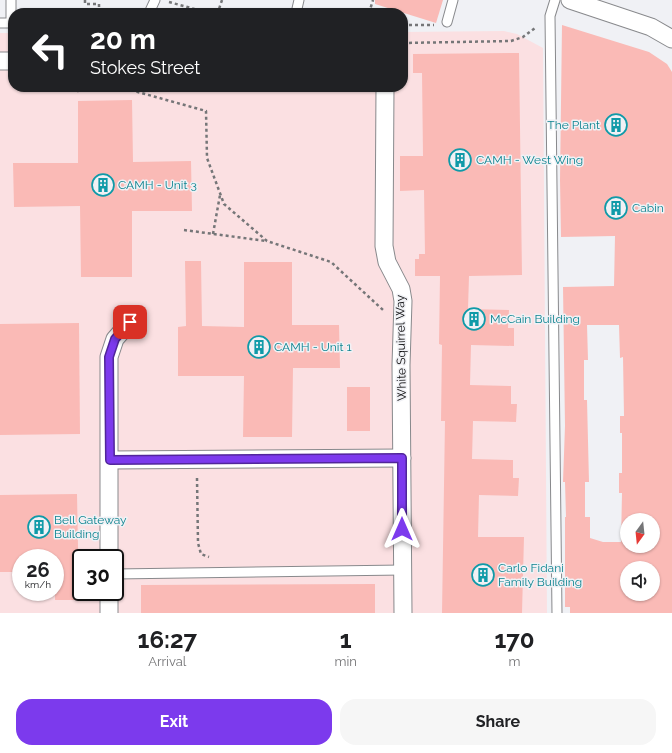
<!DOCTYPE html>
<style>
body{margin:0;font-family:Raleway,sans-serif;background:#f6f6f6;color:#202124;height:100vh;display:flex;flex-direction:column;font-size:15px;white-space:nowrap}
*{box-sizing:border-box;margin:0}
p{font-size:13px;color:#757577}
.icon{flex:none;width:22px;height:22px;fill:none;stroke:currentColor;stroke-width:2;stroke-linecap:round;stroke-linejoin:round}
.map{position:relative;height:613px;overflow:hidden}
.panel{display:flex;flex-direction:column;background:#fff;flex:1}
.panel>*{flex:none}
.top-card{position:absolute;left:8px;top:8px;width:400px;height:84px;border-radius:16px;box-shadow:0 1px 3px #0004;background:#202124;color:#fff;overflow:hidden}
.needle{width:26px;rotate:195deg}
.controls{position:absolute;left:620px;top:513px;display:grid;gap:8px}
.controls a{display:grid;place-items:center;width:40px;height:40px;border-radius:50%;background:#fff;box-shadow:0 1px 3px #0004;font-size:20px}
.speed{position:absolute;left:12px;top:549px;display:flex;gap:8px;font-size:20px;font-weight:700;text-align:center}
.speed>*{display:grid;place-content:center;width:52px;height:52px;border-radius:50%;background:#fff;box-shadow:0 1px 3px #0004;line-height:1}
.speed small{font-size:10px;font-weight:400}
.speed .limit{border:2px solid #111;border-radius:6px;background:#fff;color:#111}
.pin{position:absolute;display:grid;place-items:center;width:34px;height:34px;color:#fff;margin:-17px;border-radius:8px;box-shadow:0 2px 6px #0006}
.me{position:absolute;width:44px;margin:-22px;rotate:0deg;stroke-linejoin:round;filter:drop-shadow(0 0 3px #0008)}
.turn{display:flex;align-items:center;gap:14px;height:84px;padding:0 16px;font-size:18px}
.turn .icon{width:52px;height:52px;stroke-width:2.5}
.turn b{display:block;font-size:28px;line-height:34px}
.eta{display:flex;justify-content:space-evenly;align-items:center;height:68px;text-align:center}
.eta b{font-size:24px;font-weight:700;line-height:28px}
.button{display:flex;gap:8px;margin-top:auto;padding:8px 16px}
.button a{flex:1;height:46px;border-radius:16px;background:#7c3aed;color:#fff;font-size:16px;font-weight:700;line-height:46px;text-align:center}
.button a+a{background:#f6f6f6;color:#202124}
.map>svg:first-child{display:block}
.medical{fill:#fbe0e2;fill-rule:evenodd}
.building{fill:#fabab6;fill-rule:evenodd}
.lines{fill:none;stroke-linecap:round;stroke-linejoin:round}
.lane-casing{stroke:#88898c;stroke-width:11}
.street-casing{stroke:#88898c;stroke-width:19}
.path{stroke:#757678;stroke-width:2.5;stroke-dasharray:3 3;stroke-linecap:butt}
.lane{stroke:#fff;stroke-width:9}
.street{stroke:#fff;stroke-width:17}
.route-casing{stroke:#51269a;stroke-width:10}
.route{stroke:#7c3aed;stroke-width:7}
.labels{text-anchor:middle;stroke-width:3;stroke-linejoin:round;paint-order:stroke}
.culture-label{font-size:12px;fill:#0d838f;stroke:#f0f1f5;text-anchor:start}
.street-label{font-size:12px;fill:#0d0d0e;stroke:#f0f1f5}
</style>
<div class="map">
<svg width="672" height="613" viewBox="0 0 672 613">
<rect width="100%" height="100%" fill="#f0f1f5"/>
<path class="medical" d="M504,31l13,3 26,14 4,565h-547v-580h13v54h390v-55zM21,558h34v34h-34zM81,558h34v34h-34z"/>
<g class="building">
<polygon points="375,0 443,0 436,23 375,4"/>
<path d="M562,25l87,27 18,12 5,8v541h-102v-6h-5v-90h1l-1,-35h-2l2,-56 -2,-139 51,-1 1,-50 -54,1 -1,-57zM587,325h32l1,33 3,-1 1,59h-4v17h2v40h-3v20h3l-1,49h-18l-13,-4v-21h-5v-35h4l-2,-82h-3v-40h4zM627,520h26v26h-26zM627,568h26v26h-26z"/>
<polygon points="519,53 522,275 469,276 468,309 509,310 508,328 514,328 514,346 471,345 470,385 511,386 511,404 517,404 516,422 473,421 472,459 513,460 513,478 519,478 518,496 479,495 478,537 524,537 522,613 442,613 445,421 441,421 442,345 439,344 440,276 415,276 415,259 419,259 419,254 425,254 424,190 400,191 400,156 423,156 422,73 413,73 413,54"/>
<polygon points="132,100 133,162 191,161 192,211 132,211 132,277 81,277 80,206 14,207 13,163 78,163 78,101"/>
<polygon points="185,261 201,261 202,326 244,327 244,262 292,262 292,325 339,325 340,368 293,368 292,437 243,437 244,376 178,376 178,327 186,326"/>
<polygon points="79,323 80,434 0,435 0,324"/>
<rect x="347" y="387" width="23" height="44"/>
<polygon points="77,494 79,600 55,600 55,558 21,558 21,572 0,572 0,495"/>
<polygon points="375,584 375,613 141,613 141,585"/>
</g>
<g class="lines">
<g class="lane-casing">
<g id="lane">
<polyline points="11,0 11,23"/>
<polyline points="555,0 550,16 557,613"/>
<polyline points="149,13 155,0"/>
<polyline points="296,13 299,0"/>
<polyline points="447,22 453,0"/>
<polyline points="0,23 13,23"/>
<polyline points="115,574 403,570"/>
</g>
</g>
<g class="street-casing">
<g id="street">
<polyline points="570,0 651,27 672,39"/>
<polyline points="0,61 13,61"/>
<polyline points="385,87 384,246 387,262 401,289 403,301 401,365 403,613"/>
<polyline points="110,460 402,458"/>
<polyline points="109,558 109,357 115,339 130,322"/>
<polyline points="109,592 109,613"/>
</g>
</g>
<g class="path">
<polyline points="85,0 85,4 99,4 99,13"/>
<polyline points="222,0 219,9 231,13"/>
<polyline points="169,2 209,13"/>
<polyline points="369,13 373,0"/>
<polyline points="403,25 434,25"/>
<polyline points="403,43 511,41 523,37 535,28"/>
<polyline points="74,87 75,91 127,89 206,111 207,158 224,204 267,241 331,262 383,310"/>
<polyline points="184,230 266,241"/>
<polyline points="213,234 220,195"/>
<polyline points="197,478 198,543 201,554 209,557"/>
</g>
<use href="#lane" class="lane"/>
<use href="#street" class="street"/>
</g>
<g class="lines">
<g class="route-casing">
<polyline id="route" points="130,322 115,339 109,357 110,460 402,458 402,529"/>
</g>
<use href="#route" class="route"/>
</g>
<defs>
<g id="building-ring" transform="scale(1.15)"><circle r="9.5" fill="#f0f1f5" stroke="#0f9aa8" stroke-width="1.5"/><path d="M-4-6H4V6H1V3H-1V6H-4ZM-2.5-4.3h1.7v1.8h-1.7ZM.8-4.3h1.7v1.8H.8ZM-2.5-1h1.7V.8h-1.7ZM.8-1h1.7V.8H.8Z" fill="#0f9aa8"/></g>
</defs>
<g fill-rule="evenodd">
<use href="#building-ring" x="616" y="125"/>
<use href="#building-ring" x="460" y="160"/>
<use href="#building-ring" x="103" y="185"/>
<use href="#building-ring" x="616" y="208"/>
<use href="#building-ring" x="474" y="319"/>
<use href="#building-ring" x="259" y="347"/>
<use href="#building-ring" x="39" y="527"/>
<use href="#building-ring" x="483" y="575"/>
</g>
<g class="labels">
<g class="culture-label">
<text x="600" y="129" text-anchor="end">The Plant</text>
<text x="476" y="164">CAMH - West Wing</text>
<text x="118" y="189">CAMH - Unit 3</text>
<text x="632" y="212">Cabin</text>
<text x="490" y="323">McCain Building</text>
<text x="274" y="351">CAMH - Unit 1</text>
<text x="54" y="524">Bell Gateway<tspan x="54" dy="14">Building</tspan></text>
<text x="498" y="572">Carlo Fidani<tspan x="498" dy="14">Family Building</tspan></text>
</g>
<g class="street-label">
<text transform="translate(401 348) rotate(-91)" y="4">White Squirrel Way</text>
</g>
</g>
</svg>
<div class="controls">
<a><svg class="needle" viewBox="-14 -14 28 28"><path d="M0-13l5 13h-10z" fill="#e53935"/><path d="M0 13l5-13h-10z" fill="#757577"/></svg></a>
<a><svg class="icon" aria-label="sound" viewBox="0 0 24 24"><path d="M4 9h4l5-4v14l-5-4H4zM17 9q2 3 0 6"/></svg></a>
</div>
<div class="speed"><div>26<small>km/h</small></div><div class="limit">30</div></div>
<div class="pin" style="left:130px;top:322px;background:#d93025"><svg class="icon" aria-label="arrive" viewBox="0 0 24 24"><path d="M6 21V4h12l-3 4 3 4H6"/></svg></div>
<svg class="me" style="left:402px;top:529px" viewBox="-20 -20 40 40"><path d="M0-17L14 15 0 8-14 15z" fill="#7c3aed" stroke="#fff" stroke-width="4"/></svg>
<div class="top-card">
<div class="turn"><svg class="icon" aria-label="left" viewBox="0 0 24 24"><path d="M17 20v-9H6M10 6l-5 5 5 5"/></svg><div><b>20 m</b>Stokes Street</div></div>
</div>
</div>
<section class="panel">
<div class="eta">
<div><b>16:27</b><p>Arrival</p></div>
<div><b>1</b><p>min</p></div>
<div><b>170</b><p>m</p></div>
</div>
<div class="button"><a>Exit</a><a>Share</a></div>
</section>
